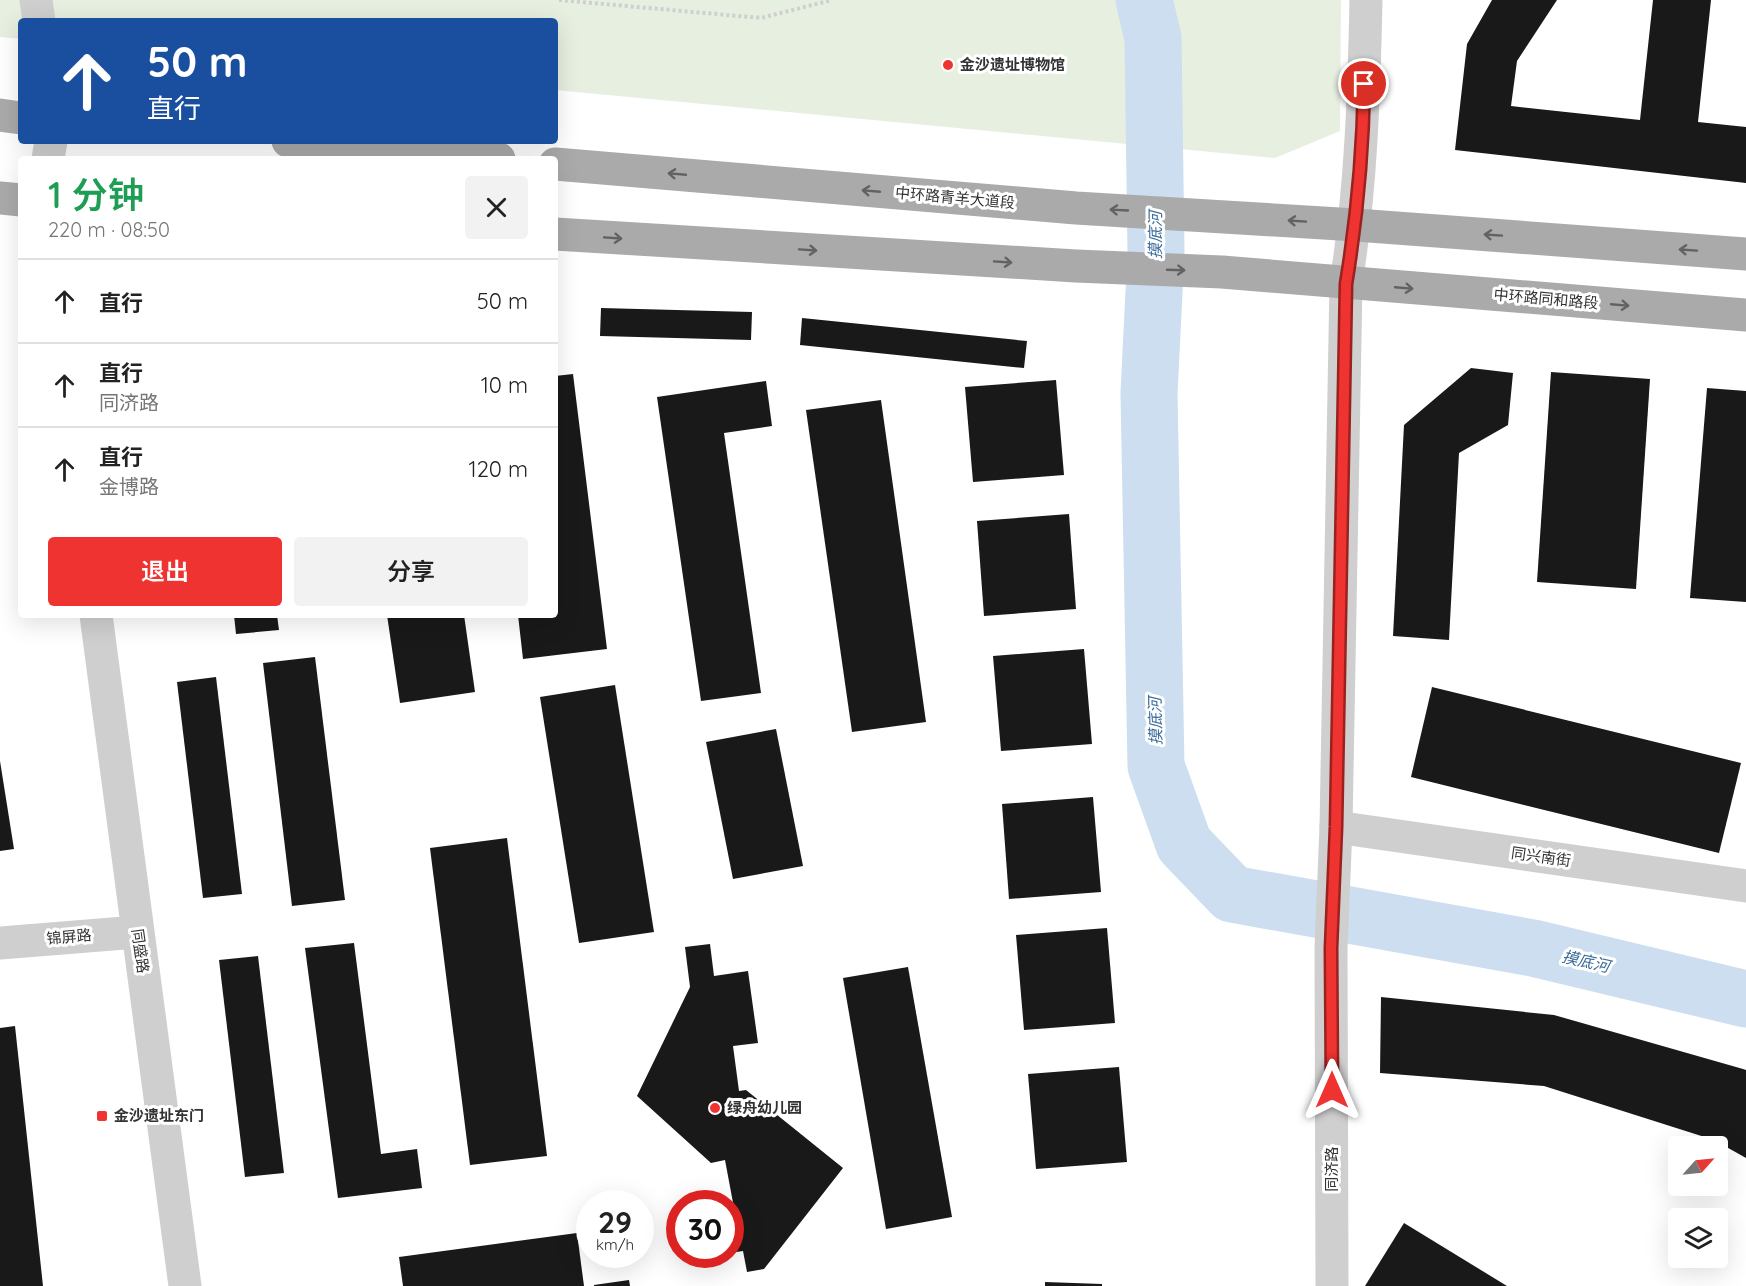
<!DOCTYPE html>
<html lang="zh">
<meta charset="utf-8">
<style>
body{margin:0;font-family:Quicksand,"Noto Sans SC",sans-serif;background:#f2f2f2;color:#222;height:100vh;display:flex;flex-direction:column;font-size:22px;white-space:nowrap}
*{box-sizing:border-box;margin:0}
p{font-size:20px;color:#767676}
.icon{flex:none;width:33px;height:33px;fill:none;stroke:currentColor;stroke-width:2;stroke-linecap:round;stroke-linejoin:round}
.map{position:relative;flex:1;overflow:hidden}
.drawer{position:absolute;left:18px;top:156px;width:540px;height:462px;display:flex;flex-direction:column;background:#fff;border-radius:6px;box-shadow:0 6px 24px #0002}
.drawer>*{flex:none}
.top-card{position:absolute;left:18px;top:18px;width:540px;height:126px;border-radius:6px;box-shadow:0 6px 24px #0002;background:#1a4fa0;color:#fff;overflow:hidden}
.needle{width:39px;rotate:63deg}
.controls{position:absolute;left:1668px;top:1136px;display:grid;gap:12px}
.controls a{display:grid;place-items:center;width:60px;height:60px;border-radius:6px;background:#fff;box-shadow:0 6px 24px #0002;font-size:30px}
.speed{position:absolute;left:576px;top:1190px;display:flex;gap:12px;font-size:30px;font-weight:700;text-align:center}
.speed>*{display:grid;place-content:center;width:78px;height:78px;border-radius:50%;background:#fff;box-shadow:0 6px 24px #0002;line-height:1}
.speed small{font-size:15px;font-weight:400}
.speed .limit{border:9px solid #d22;background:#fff;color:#111}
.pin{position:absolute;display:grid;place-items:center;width:51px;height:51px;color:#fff;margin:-26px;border:3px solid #fff;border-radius:50%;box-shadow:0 2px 6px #0007}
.me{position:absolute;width:66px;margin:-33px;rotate:0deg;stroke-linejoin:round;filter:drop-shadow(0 0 4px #0008)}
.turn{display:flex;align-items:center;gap:21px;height:126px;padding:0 30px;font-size:27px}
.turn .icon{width:78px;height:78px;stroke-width:2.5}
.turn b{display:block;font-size:42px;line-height:51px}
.round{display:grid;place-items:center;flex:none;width:63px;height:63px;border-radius:6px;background:#f2f2f2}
.headline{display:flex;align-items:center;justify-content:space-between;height:102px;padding:0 30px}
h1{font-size:36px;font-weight:600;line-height:45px;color:#1e9e55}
.action{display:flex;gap:12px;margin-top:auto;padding:12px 30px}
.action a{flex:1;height:69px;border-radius:6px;background:#ee3330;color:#fff;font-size:24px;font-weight:600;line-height:69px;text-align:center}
.action a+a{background:#f2f2f2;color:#222}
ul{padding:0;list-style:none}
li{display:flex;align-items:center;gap:18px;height:84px;padding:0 30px;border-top:2px solid #e0e0e0}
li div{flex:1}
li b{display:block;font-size:22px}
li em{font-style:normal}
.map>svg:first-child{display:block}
.green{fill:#e7efe0}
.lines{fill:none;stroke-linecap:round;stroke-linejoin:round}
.river{stroke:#ccdeef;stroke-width:57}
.building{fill:#191919}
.path{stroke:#cfcfcf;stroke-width:4;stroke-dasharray:3 3;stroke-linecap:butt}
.minor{stroke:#cfcfcf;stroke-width:33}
.major{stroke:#aaa;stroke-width:33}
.oneway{stroke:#626262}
.route-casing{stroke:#9b211f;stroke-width:15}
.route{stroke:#ee3330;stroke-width:10}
.poi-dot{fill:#ee3330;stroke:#fff;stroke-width:2}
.labels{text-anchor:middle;stroke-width:6;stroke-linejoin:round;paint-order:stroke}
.poi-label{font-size:15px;font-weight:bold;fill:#323232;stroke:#fff;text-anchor:start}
.street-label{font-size:15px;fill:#323232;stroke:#fff}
.water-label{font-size:16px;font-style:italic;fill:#3b6c9a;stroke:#fff}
</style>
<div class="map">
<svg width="1746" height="1286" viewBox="0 0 1746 1286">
<rect width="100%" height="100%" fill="#fff"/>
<polygon class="green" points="0,0 1341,0 1340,131 1275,158 555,90 555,21 21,21 21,39 0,37"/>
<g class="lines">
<polyline class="river" points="1144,0 1153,38 1156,252 1149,393 1156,766 1184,844 1232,894 1533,948 1746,999"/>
</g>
<g class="building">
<polygon points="1492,0 1557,0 1517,61 1511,106 1640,120 1653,0 1711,0 1698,122 1746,127 1746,183 1455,150 1467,44"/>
<polygon points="601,308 752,312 751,340 600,336"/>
<polygon points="802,318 1027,341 1024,368 800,345"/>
<polygon points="1471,368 1513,373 1508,425 1459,453 1449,640 1393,636 1404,425"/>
<polygon points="1551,372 1650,379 1636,589 1537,582"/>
<polygon points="573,374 607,649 523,659 518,615 555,615 555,376"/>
<polygon points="1056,380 1064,475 973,482 965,387"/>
<polygon points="766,381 772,426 724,433 761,693 701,701 657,397"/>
<polygon points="1707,388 1746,391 1746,602 1690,598"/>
<polygon points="881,400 926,722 852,732 806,410"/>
<polygon points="1069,514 1076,609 984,616 977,521"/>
<polygon points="234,615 277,615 279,630 236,634"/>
<polygon points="387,615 464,615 475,692 400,703"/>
<polygon points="1084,649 1092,744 1001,751 993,656"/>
<polygon points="315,657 345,900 292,906 263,663"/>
<polygon points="216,677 242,894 203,898 177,682"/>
<polygon points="615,685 654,932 579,943 540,697"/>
<polygon points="1432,687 1741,763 1719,853 1411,777"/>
<polygon points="776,729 803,866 733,879 706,742"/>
<polygon points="0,761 14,849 0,851"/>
<polygon points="1093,797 1101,892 1009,899 1002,804"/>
<polygon points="507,838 547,1156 470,1165 430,848"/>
<polygon points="1107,928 1115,1023 1024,1030 1016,935"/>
<polygon points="354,943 381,1154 417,1149 422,1188 338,1198 305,948"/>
<polygon points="710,944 714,976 748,971 758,1043 733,1046 739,1091 746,1090 843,1168 764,1269 747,1272 743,1251 730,1253 730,1225 737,1224 725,1160 711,1163 637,1096 690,987 685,947"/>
<polygon points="258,956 284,1173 245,1177 219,960"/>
<polygon points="908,967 952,1217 886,1229 843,978"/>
<polygon points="1381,997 1554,1015 1743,1069 1746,1070 1746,1158 1714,1140 1544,1086 1380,1073"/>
<polygon points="15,1026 43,1286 0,1286 0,1028"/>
<polygon points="1119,1067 1127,1162 1036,1169 1028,1074"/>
<polygon points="1404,1223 1507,1286 1365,1286"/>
<polygon points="577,1233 584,1286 403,1286 399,1257"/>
<polygon points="698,1254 714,1254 714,1255 699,1258"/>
<polygon points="629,1280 630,1286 594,1286 594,1285"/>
<polygon points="1045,1282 1102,1284 1102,1286 1045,1286"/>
</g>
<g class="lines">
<polyline class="path" points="559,0 761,18 832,0"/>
<g class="minor">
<polyline points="36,0 39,21"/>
<polyline points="48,159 51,141"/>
<polyline points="96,615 185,1286"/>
<polyline points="1336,827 1746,886"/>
<polyline points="0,943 137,932"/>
<path d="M1332,1286l-1,-338 5,-121 10,-544c15,-94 18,-188 20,-283"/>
</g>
<g class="major">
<polyline points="0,115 21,118"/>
<polyline points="288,141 499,159"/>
<polyline points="555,164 1076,208 1356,225 1746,254"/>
<polyline points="0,198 21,200"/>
<polyline points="555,234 1076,266 1222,272 1746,315"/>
</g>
</g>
<defs><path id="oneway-shaft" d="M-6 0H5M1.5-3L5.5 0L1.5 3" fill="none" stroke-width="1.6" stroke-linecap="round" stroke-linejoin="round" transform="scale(1.5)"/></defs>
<g class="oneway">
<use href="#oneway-shaft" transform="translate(677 174) rotate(-175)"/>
<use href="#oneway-shaft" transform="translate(871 191) rotate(-175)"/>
<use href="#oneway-shaft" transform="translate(1119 210) rotate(-177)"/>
<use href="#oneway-shaft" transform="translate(1297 221) rotate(-176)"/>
<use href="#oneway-shaft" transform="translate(1493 235) rotate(-176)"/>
<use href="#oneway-shaft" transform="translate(613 238) rotate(4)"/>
<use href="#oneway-shaft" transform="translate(808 250) rotate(4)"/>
<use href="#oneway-shaft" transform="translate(1688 250) rotate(-176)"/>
<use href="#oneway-shaft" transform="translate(1003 262) rotate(4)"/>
<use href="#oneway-shaft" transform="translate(1176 270) rotate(2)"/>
<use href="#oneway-shaft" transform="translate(1404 288) rotate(5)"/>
<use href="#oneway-shaft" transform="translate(1620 305) rotate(5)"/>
</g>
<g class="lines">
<g class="route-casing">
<path id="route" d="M1332,1090l-1,-142 5,-121 10,-543c11,-67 17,-133 18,-200"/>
</g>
<use href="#route" class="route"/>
</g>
<g class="poi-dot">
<circle cx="948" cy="65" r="6"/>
<circle cx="715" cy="1108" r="6"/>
<rect x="96" y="1110" width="12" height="12" rx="3"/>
</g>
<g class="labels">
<g class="poi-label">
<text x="960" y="70">金沙遗址博物馆</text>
<text x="727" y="1113">绿舟幼儿园</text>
<text x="114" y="1121">金沙遗址东门</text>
</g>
<g class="street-label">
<text transform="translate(955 198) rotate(5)" y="5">中环路青羊大道段</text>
<text transform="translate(1546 299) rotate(5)" y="5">中环路同和路段</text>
<text transform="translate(1541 857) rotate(8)" y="5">同兴南街</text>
<text transform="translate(69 937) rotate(-5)" y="5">锦屏路</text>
<text transform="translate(140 951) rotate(82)" y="5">同盛路</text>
<text transform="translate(1332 1169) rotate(-90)" y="5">同济路</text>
</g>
<g class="water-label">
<text transform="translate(1155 235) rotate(-90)" y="6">摸底河</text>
<text transform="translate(1155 721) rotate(-91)" y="6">摸底河</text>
<text transform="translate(1586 961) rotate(13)" y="6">摸底河</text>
</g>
</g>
</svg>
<div class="controls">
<a><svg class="needle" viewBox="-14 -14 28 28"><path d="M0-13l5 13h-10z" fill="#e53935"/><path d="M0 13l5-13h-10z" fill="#767676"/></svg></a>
<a><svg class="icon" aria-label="layers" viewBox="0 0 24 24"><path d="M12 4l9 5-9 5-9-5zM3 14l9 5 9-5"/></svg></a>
</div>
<div class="speed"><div>29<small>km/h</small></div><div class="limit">30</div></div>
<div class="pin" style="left:1364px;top:84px;background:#d93025"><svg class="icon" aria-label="arrive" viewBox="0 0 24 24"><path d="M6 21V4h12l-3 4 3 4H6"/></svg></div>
<svg class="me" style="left:1332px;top:1090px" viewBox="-20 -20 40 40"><path d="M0-17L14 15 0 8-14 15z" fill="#ee3330" stroke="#fff" stroke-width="4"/></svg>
<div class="top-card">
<div class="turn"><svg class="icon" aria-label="ahead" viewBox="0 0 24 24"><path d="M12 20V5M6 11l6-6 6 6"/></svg><div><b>50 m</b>直行</div></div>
</div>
<section class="drawer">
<div class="headline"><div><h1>1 分钟</h1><p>220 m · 08:50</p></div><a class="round"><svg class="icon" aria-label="close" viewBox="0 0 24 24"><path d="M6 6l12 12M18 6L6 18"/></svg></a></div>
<ul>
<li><svg class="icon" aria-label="ahead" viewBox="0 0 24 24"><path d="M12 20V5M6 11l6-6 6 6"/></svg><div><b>直行</b></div><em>50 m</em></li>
<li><svg class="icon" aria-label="ahead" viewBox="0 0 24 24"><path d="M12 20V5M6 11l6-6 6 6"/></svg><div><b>直行</b><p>同济路</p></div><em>10 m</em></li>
<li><svg class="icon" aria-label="ahead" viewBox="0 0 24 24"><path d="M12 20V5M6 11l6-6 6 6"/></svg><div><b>直行</b><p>金博路</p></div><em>120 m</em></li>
</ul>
<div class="action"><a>退出</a><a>分享</a></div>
</section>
</div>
